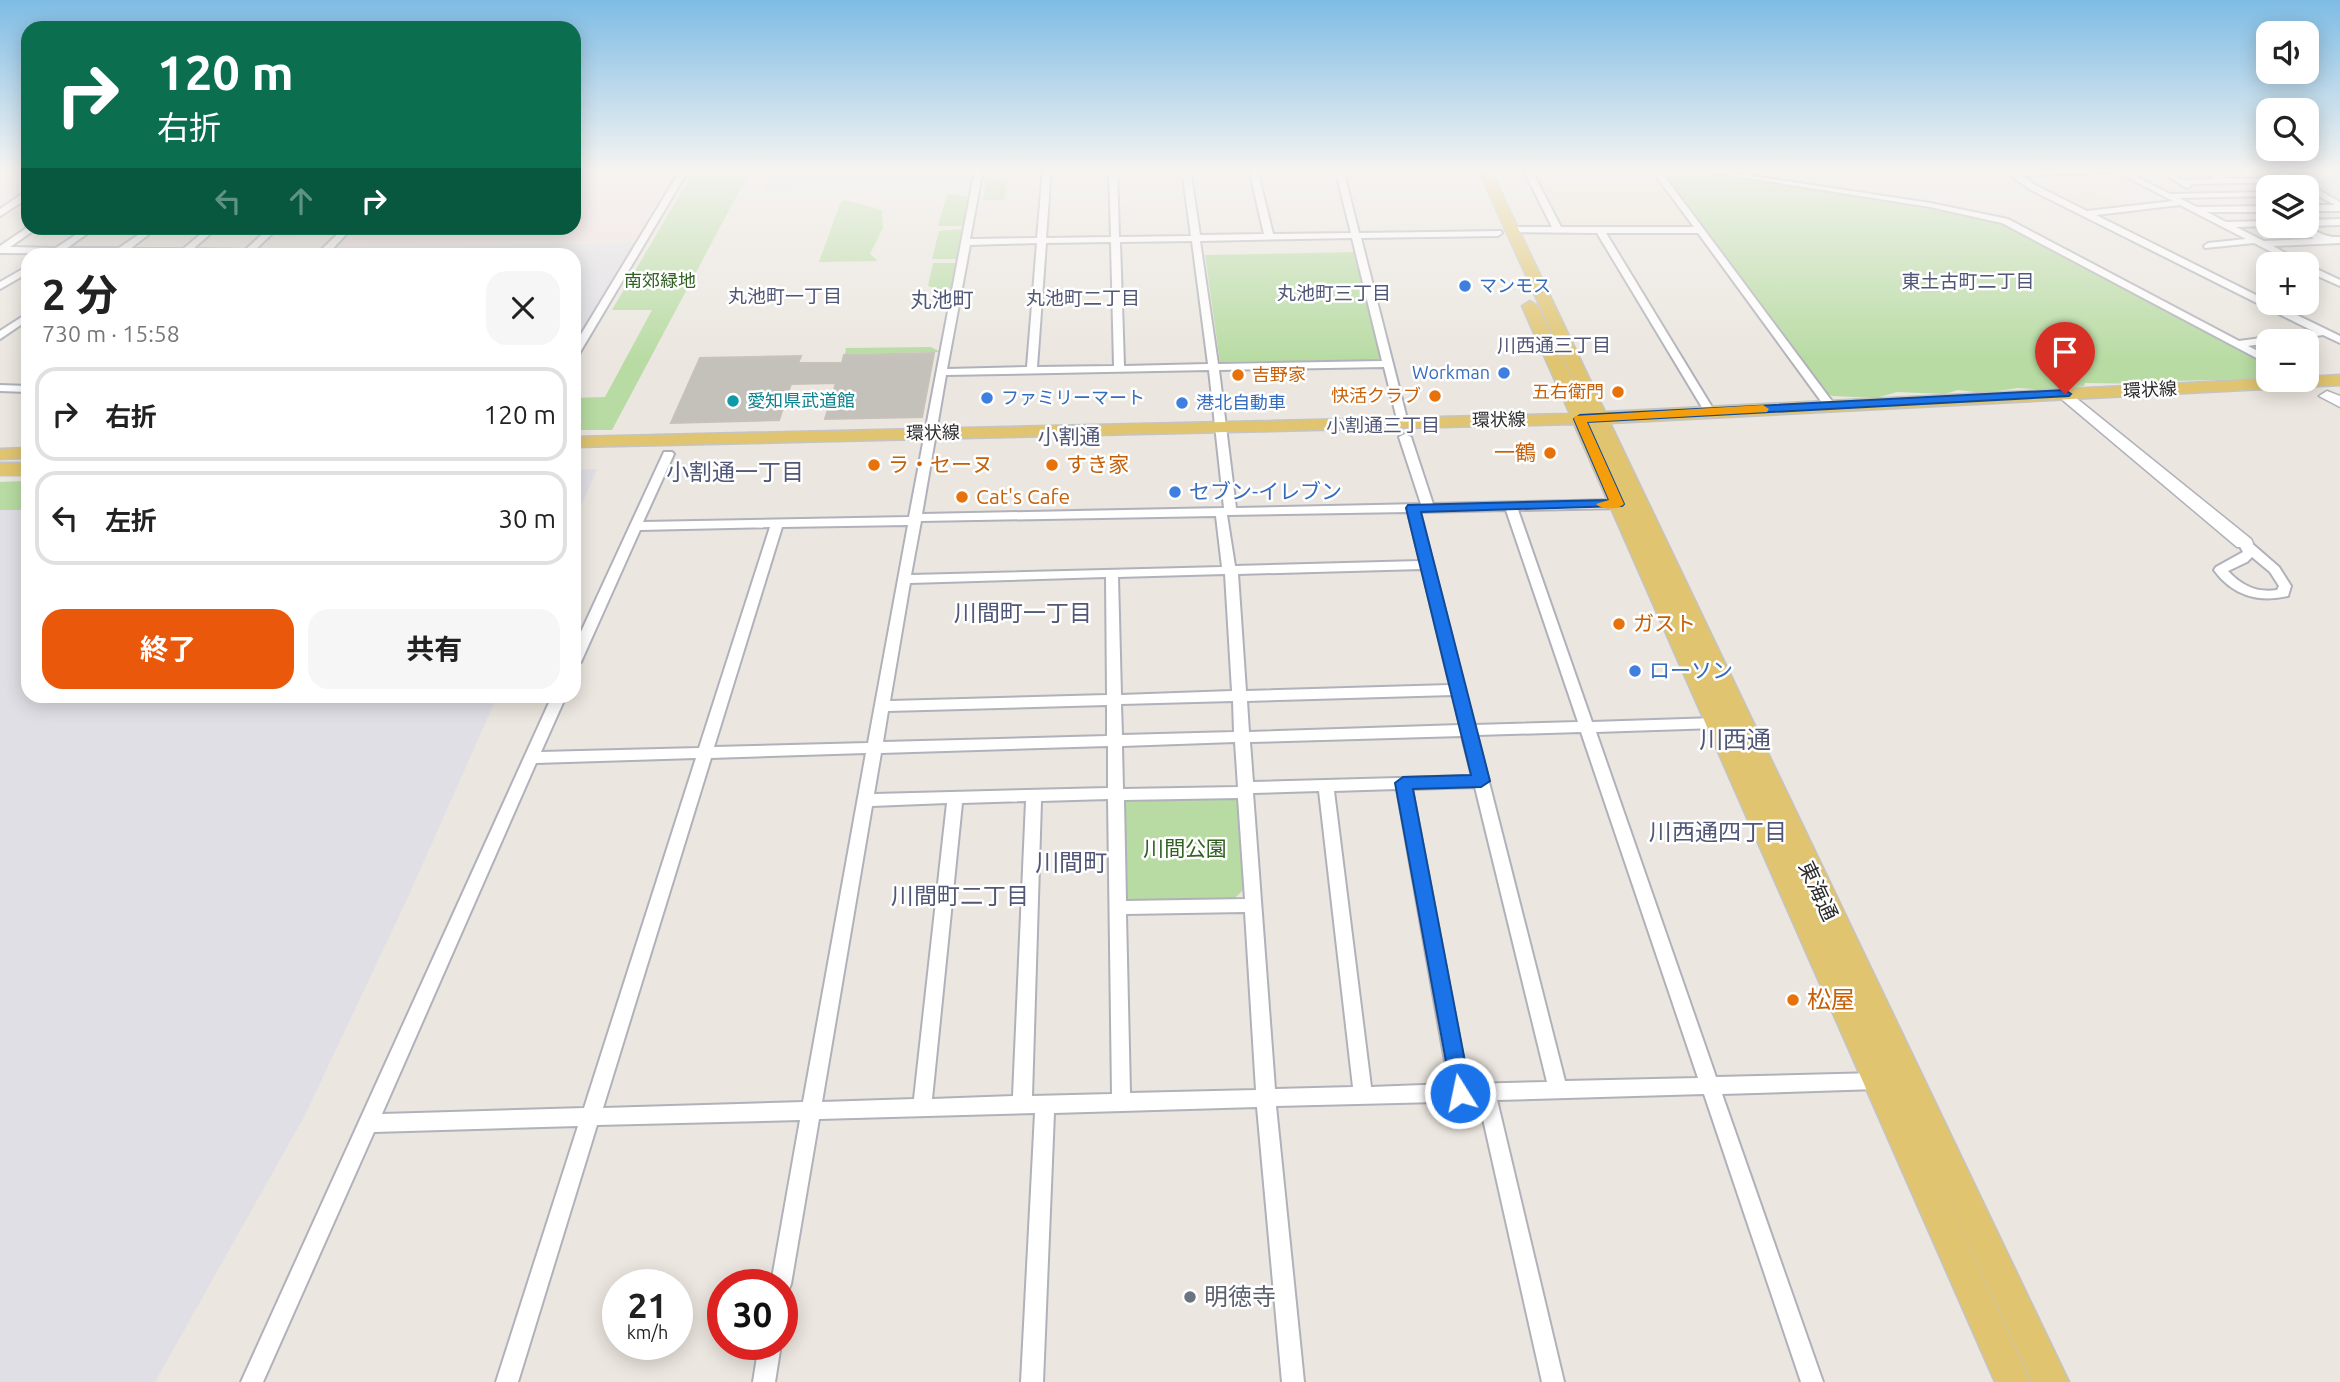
<!DOCTYPE html>
<html lang="ja">
<meta charset="utf-8">
<style>
body{margin:0;font-family:Ubuntu,"Noto Sans JP",sans-serif;background:#f6f6f6;color:#222;height:100vh;display:flex;flex-direction:column;font-size:26px;white-space:nowrap}
*{box-sizing:border-box;margin:0}
p{font-size:23px;color:#767676}
.icon{flex:none;width:38px;height:38px;fill:none;stroke:currentColor;stroke-width:2;stroke-linecap:round;stroke-linejoin:round}
.map{position:relative;flex:1;overflow:hidden}
.drawer{position:absolute;left:21px;top:248px;width:560px;height:455px;display:flex;flex-direction:column;background:#fff;border-radius:21px;box-shadow:0 4px 18px #0003}
.drawer>*{flex:none}
.top-card{position:absolute;left:21px;top:21px;width:560px;height:214px;border-radius:21px;box-shadow:0 4px 18px #0003;background:#0b6e4f;color:#fff;overflow:hidden}
.buttons{position:absolute;left:2256px;top:21px;display:grid;gap:14px}
.buttons a{display:grid;place-items:center;width:63px;height:63px;border-radius:14px;background:#fff;box-shadow:0 4px 18px #0003;font-size:35px}
.speed{position:absolute;left:602px;top:1269px;display:flex;gap:14px;font-size:35px;font-weight:700;text-align:center}
.speed>*{display:grid;place-content:center;width:91px;height:91px;border-radius:50%;background:#fff;box-shadow:0 4px 18px #0003;line-height:1}
.speed small{font-size:18px;font-weight:400}
.speed .limit{border:10px solid #d22;background:#fff;color:#111}
.pin{position:absolute;display:grid;place-items:center;width:60px;height:60px;color:#fff;margin:-72px -30px;border-radius:50% 50% 50% 0;rotate:-45deg;box-shadow:0 0 7px #0007}
.pin .icon{rotate:45deg}
.me{position:absolute;width:77px;margin:-38px;rotate:350deg;stroke-linejoin:round;filter:drop-shadow(0 0 5px #0008)}
.turn{display:flex;align-items:center;gap:24px;height:147px;padding:0 21px;font-size:32px}
.turn .icon{width:91px;height:91px;stroke-width:2.5}
.turn b{display:block;font-size:49px;line-height:60px}
.lanes{display:flex;align-items:center;height:66px;padding:0 21px;background:#0003;justify-content:center;gap:35px;direction:ltr}
.lanes .off{opacity:.35}
.round{display:grid;place-items:center;flex:none;width:74px;height:74px;border-radius:21px;background:#f6f6f6}
.head{display:flex;align-items:center;justify-content:space-between;height:119px;padding:0 21px}
h1{font-size:42px;font-weight:700;line-height:52px}
.button{display:flex;gap:14px;margin-top:auto;padding:14px 21px}
.button a{flex:1;height:80px;border-radius:21px;background:#ea580c;color:#fff;font-size:28px;font-weight:700;line-height:80px;text-align:center}
.button a+a{background:#f6f6f6;color:#222}
ul{padding:0;list-style:none}
li{display:flex;align-items:center;gap:21px;height:94px;margin:0 14px 10px;padding:0 7px;border:4px solid #e0e0e0;border-radius:21px}
li div{flex:1}
li b{display:block;font-size:26px}
li em{font-style:normal}
.map>svg:first-child{display:block}
.industrial{fill:#e0dfe5}
.education{fill:#ebe2d1}
.medical{fill:#f1dedf}
.green{fill:#b7dba2}
.building{fill:#c4c0ba;stroke:#c7c1b9;stroke-width:2}
.lines{fill:none;stroke-linecap:round;stroke-linejoin:round}
.street-casing{stroke:#b0b1ba;stroke-width:4}
.secondary-casing{stroke:#b0b1ba;stroke-width:3}
.primary-casing{stroke:#c4c4c4;stroke-width:3}
.street{fill:#fff;fill-rule:evenodd}
.secondary{fill:#fff;fill-rule:evenodd}
.primary{fill:#e0c46f;fill-rule:evenodd}
.route{fill:#1a73e8;stroke:#114b97;stroke-width:2}
.slow{fill:#f59e0b}
.shop-dot{fill:#3f7fe0;stroke:#fff;stroke-width:2.5}
.food-dot{fill:#e8710a;stroke:#fff;stroke-width:2.5}
.culture-dot{fill:#0f9aa8;stroke:#fff;stroke-width:2.5}
.worship-dot{fill:#6b7280;stroke:#fff;stroke-width:2.5}
.labels{text-anchor:middle;stroke-width:5;stroke-linejoin:round;paint-order:stroke}
.far-park-label{font-size:18px;fill:#316023;stroke:#fff}
.far-shop-label{font-size:18px;fill:#366cbe;stroke:#fff;text-anchor:start}
.far-food-label{font-size:18px;fill:#c56008;stroke:#fff;text-anchor:end}
.far-street-label{font-size:18px;fill:#2b2b2b;stroke:#fff}
.far-culture-label{font-size:18px;fill:#0d838f;stroke:#fff;text-anchor:start}
.far-neighbourhood-label{font-size:19px;fill:#515877;stroke:#fff}
.far-quarter-label{font-size:21px;fill:#515877;stroke:#fff}
.food-label{font-size:21px;fill:#c56008;stroke:#fff;text-anchor:start}
.shop-label{font-size:21px;fill:#366cbe;stroke:#fff;text-anchor:start}
.park-label{font-size:21px;fill:#316023;stroke:#fff}
.street-label{font-size:21px;fill:#2b2b2b;stroke:#fff}
.neighbourhood-label{font-size:23px;fill:#515877;stroke:#fff}
.quarter-label{font-size:24px;fill:#515877;stroke:#fff}
.near-food-label{font-size:24px;fill:#c56008;stroke:#fff;text-anchor:start}
.near-worship-label{font-size:24px;fill:#5b616d;stroke:#fff;text-anchor:start}
</style>
<div class="map">
<svg width="2340" height="1382" viewBox="0 0 2340 1382">
<rect width="100%" height="100%" fill="#ebe6df"/>
<g class="industrial">
<polygon points="773,169 973,169 969,188 762,191"/>
<polygon points="2281,169 2340,169 2340,202"/>
<polygon points="636,243 574,345 574,256 326,256 334,247"/>
<polygon points="597,469 574,522 574,470"/>
<polygon points="28,481 28,696 497,697 409,895 305,1115 155,1382 0,1382 0,482"/>
</g>
<g class="education">
<polygon points="1531,169 1650,169 1692,226 1563,227 1560,225"/>
<polygon points="2095,191 2126,208 2086,212 2054,195"/>
</g>
<g class="medical">
<polygon points="574,169 682,169 640,240 334,245 351,228 574,228"/>
<polygon points="280,228 340,228 330,236 269,238"/>
</g>
<g class="green">
<polygon points="695,169 751,169 612,430 574,430 574,398 605,397 652,310 612,310"/>
<polygon points="1661,169 1681,169 1922,206 2001,222 2268,364 2268,375 2263,375 2263,379 2170,381 2159,384 2085,383 2084,386 2047,390 2018,388 1983,393 1958,390 1945,394 1897,392 1876,398 1832,396 1821,390 1782,333 1772,327 1766,310"/>
<polygon points="1007,180 1005,200 983,200 986,181"/>
<polygon points="947,194 968,196 963,226 938,226"/>
<polygon points="845,200 882,210 883,228 870,254 878,261 819,262 841,201"/>
<polygon points="962,229 957,259 932,259 939,231"/>
<polygon points="1356,252 1381,356 1378,360 1220,362 1205,255"/>
<polygon points="933,263 956,263 952,288 943,291 928,286"/>
<polygon points="931,347 940,352 845,354 846,348"/>
<polygon points="28,481 28,510 0,510 0,482"/>
<polygon points="1233,797 1238,802 1245,888 1233,900 1131,901 1126,897 1124,802"/>
</g>
<polygon class="building" points="934,353 922,417 825,419 836,383 791,384 779,420 671,423 700,358 801,356 798,363 842,363 844,355"/>
<g class="lines">
<g class="street-casing">
<g id="street">
<polygon points="0,169 9,169 0,173"/>
<polygon points="681,169 689,169 579,354 574,357 574,346"/>
<path d="M975,169h8l-13,70 67,-1 6,-69h8l-5,69 65,-1 -2,-68h8l2,68 72,-1 -9,-67h8l10,66 64,-1 -15,-65h8l16,65 78,-1 -16,-64h8l16,64 142,-2 1,2 -4,3 -137,2 47,185 -1,2 -4,1 -5,-3 -14,-56 -165,3 17,138 185,-4 -22,-67 6,-3 6,3 22,67 185,-4 6,4 -6,4 -100,2 74,212 124,-4 7,5 -7,5 -120,4 120,345 161,-4 7,2 2,6 -2,6 -7,2 -155,5 101,288h-22l-97,-288 -207,6 67,282h-22l-63,-281 -203,5 28,276h-22l-25,-275 -203,6 -11,269h-22l14,-269 -216,6 -28,165 -3,7 -6,3v-10h-11l29,-164 -203,5 -79,257h-22l82,-256 -204,6 -111,250h-22l311,-686h14l-25,56 158,-4 71,-221 -130,3 -59,132 -7,5v-20l90,-195h8l2,2 -31,68 266,-5zM1352,238l30,123 -164,3 -18,-123zM1192,241l16,123 -84,2 -4,-124zM1111,242l3,124 -77,1 9,-124zM1037,243l-10,124 -80,2 23,-124zM1209,370l15,138 -302,6 24,-139zM1506,510l72,212 -104,3 -54,-213zM1408,512l12,49 -185,5 -8,-51zM1216,516l6,51 -311,8 10,-54zM908,525l-40,218 -154,4 68,-220zM1422,569l28,116 -204,6 -8,-117zM1225,574l7,117 -111,4 -3,-118zM1106,577l1,118 -217,6 20,-118zM1453,695l7,30 -211,7 -2,-31zM1233,701l1,31 -112,3 -1,-31zM1107,705v31l-224,6 5,-31zM1581,732l117,346 -133,3 -88,-346zM1462,736l10,40 -219,6 -3,-40zM1235,742l3,45 -115,2 -1,-43zM1108,746v42l-234,6 7,-41zM866,753l-63,349 -200,6 108,-350zM696,758l-112,350 -202,6 154,-351zM1475,787l72,295 -79,2 -56,-295zM1397,789l52,295 -78,3 -37,-296zM1319,791l34,296 -78,2 -22,-296zM1238,798l7,101 -119,2 -2,-101zM1108,799l4,295 -80,2 9,-295zM1026,801l-13,295 -81,3 30,-296zM947,803l-33,296 -92,3 50,-296zM1245,912l11,178 -126,3 -4,-179z"/>
<polygon points="1523,169 1531,169 1561,227 1694,227 1651,169 1659,169 1834,404 1834,408 1826,408 1698,233 1606,233 1715,412 1714,414 1706,414 1597,233 1509,232 1508,230 1512,227 1552,227"/>
<path d="M1690,169h17l223,34 78,16 231,122 74,-10 -282,-141 -16,-11 -6,-10h8l2,3 102,-3 49,25 98,-2v4l-89,2 18,9 71,-1v6h-61l19,10 42,-1v5h3l-35,1 28,14 50,-2 -19,-13c18,-1 24,12 45,11v6l-67,3 32,18h-10l-41,-21 -49,5 -1,-2 4,-3 38,-4 -66,-34 -84,10 172,86v2h4l68,33v7l-17,-8 -75,11 20,10v7l-4,-1 -262,-139 -72,-16zM2117,172l56,29 -86,10 -50,-25 -15,-10z"/>
<polygon points="2156,169 2165,169 2182,180 2216,179 2201,169 2210,169 2227,179 2286,178 2272,169 2281,169 2340,202 2340,211 2306,211 2306,205 2335,205 2306,189 2306,187 2294,182 2190,184 2191,186 2187,188"/>
<polygon points="25,192 28,192 28,198 0,216 0,209"/>
<polygon points="2340,219 2340,225 2306,226 2306,220"/>
<polygon points="28,227 37,228 10,247 56,248 86,228 95,228 67,248 119,248 148,228 157,228 130,249 183,249 208,228 217,228 193,249 245,250 269,228 278,228 255,250 321,250 344,228 352,228 326,256 0,253 0,246"/>
<polygon points="2306,264 2340,280 2340,286 2306,271"/>
<polygon points="28,266 28,273 0,289 0,282"/>
<polygon points="28,313 28,320 0,339 0,331"/>
<polygon points="0,385 28,386 28,392 0,391"/>
<path d="M2244,539l4,1 31,27 12,19 -3,10c-30,7 -56,-1 -74,-26l2,-3 27,-15 -5,-9zM2252,557l18,15 9,14 -2,4c-20,3 -35,-4 -49,-19l19,-9z"/>
<polygon points="759,1344 781,1344 775,1382 753,1382"/>
</g>
</g>
<g class="secondary-casing">
<g id="secondary">
<polygon points="2065,389 2251,539 2253,543 2251,547 2237,547 2059,397 2059,391"/>
<polygon points="2327,391 2340,396 2340,407 2319,396"/>
</g>
</g>
<g class="primary-casing">
<g id="primary">
<polygon points="1478,169 1490,169 1605,412 2268,379 2306,380 2306,377 2340,375 2340,385 1610,423 2069,1382 2032,1382 1928,1157 2031,1382 1995,1382 1574,424 574,447 574,437 1570,414 1522,306 1530,301 1538,306 1588,413"/>
<polygon points="28,448 28,458 0,459 0,449"/>
<rect x="0" y="463" width="28" height="12"/>
</g>
</g>
<use href="#street" class="street"/>
<use href="#secondary" class="secondary"/>
<use href="#primary" class="primary"/>
</g>
<linearGradient id="sky" x2="0" y2="1"><stop stop-color="#7ebce5"/><stop offset="0.47" stop-color="#f6f4f1"/><stop offset="1" stop-color="#f6f4f1" stop-opacity="0"/></linearGradient>
<rect width="2340" height="362" fill="url(#sky)"/>
<polygon class="route" points="2065,390 2071,394 2069,396 1587,422 1624,504 1622,506 1421,512 1490,781 1481,787 1413,789 1471,1093 1468,1100 1460,1103 1453,1100 1395,783 1403,777 1471,775 1406,508 1408,505 1609,500 1574,419 1580,415"/>
<path class="slow" d="M1763,405l6,4 -2,3 -180,10 37,82c-6,6 -22,6 -28,0l13,-4 -35,-81 1,-3z"/>
<g class="shop-dot">
<circle cx="1465" cy="286" r="7"/>
<circle cx="1504" cy="373" r="7"/>
<circle cx="987" cy="398" r="7"/>
<circle cx="1182" cy="403" r="7"/>
<circle cx="1175" cy="492" r="7"/>
<circle cx="1635" cy="671" r="7"/>
</g>
<g class="food-dot">
<circle cx="1238" cy="375" r="7"/>
<circle cx="1618" cy="392" r="7"/>
<circle cx="1435" cy="396" r="7"/>
<circle cx="1550" cy="453" r="7"/>
<circle cx="874" cy="465" r="7"/>
<circle cx="1052" cy="465" r="7"/>
<circle cx="962" cy="497" r="7"/>
<circle cx="1619" cy="624" r="7"/>
<circle cx="1793" cy="1000" r="7"/>
</g>
<circle class="culture-dot" cx="733" cy="401" r="7"/>
<circle class="worship-dot" cx="1190" cy="1297" r="7"/>
<g class="labels">
<g class="far-park-label">
<text x="660" y="287">南郊緑地</text>
</g>
<g class="far-shop-label">
<text x="1479" y="292">マンモス</text>
<text x="1490" y="379" text-anchor="end">Workman</text>
<text x="1001" y="404">ファミリーマート</text>
<text x="1196" y="409">港北自動車</text>
</g>
<g class="far-food-label">
<text x="1252" y="381" text-anchor="start">吉野家</text>
<text x="1604" y="398">五右衛門</text>
<text x="1421" y="402">快活クラブ</text>
</g>
<g class="far-street-label">
<text transform="translate(2150 390) rotate(-3)" y="6">環状線</text>
<text transform="translate(1499 420) rotate(-1)" y="6">環状線</text>
<text transform="translate(933 433) rotate(-1)" y="6">環状線</text>
</g>
<g class="far-culture-label">
<text x="747" y="407">愛知県武道館</text>
</g>
<g class="far-neighbourhood-label">
<text x="1968" y="288">東土古町二丁目</text>
<text x="1334" y="300">丸池町三丁目</text>
<text x="785" y="303">丸池町一丁目</text>
<text x="1083" y="305">丸池町二丁目</text>
<text x="1554" y="352">川西通三丁目</text>
<text x="1383" y="432">小割通三丁目</text>
</g>
<g class="far-quarter-label">
<text x="942" y="307">丸池町</text>
<text x="1069" y="444">小割通</text>
</g>
<g class="food-label">
<text x="1536" y="460" text-anchor="end">一鶴</text>
<text x="888" y="472">ラ・セーヌ</text>
<text x="1066" y="472">すき家</text>
<text x="976" y="504">Cat's Cafe</text>
<text x="1633" y="631">ガスト</text>
</g>
<g class="shop-label">
<text x="1189" y="499">セブン-イレブン</text>
<text x="1649" y="678">ローソン</text>
</g>
<g class="park-label">
<text x="1185" y="856">川間公園</text>
</g>
<g class="street-label">
<text transform="translate(1818 891) rotate(65)" y="7">東海通</text>
</g>
<g class="neighbourhood-label">
<text x="735" y="480">小割通一丁目</text>
<text x="1023" y="621">川間町一丁目</text>
<text x="1718" y="840">川西通四丁目</text>
<text x="960" y="904">川間町二丁目</text>
</g>
<g class="quarter-label">
<text x="1735" y="748">川西通</text>
<text x="1071" y="871">川間町</text>
</g>
<g class="near-food-label">
<text x="1807" y="1008">松屋</text>
</g>
<g class="near-worship-label">
<text x="1204" y="1305">明徳寺</text>
</g>
</g>
</svg>
<div class="buttons">
<a><svg class="icon" aria-label="sound" viewBox="0 0 24 24"><path d="M4 9h4l5-4v14l-5-4H4zM17 9q2 3 0 6"/></svg></a>
<a><svg class="icon" aria-label="search" viewBox="0 0 24 24"><circle cx="10" cy="10" r="6"/><path d="M15 15l6 6"/></svg></a>
<a><svg class="icon" aria-label="layers" viewBox="0 0 24 24"><path d="M12 4l9 5-9 5-9-5zM3 14l9 5 9-5"/></svg></a>
<a>+</a>
<a>−</a>
</div>
<div class="speed"><div>21<small>km/h</small></div><div class="limit">30</div></div>
<div class="pin" style="left:2065px;top:394px;background:#d93025"><svg class="icon" aria-label="arrive" viewBox="0 0 24 24"><path d="M6 21V4h12l-3 4 3 4H6"/></svg></div>
<svg class="me" style="left:1460px;top:1093px" viewBox="-20 -20 40 40"><circle r="17" fill="#1a73e8" stroke="#fff" stroke-width="3"/><path d="M0-11L8 9 0 5-8 9z" fill="#fff"/></svg>
<div class="top-card">
<div class="turn"><svg class="icon" aria-label="right" viewBox="0 0 24 24"><path d="M7 20v-9h11M14 6l5 5-5 5"/></svg><div><b>120 m</b>右折</div></div>
<div class="lanes"><svg class="icon off" aria-label="left" viewBox="0 0 24 24"><path d="M17 20v-9H6M10 6l-5 5 5 5"/></svg><svg class="icon off" aria-label="ahead" viewBox="0 0 24 24"><path d="M12 20V5M6 11l6-6 6 6"/></svg><svg class="icon" aria-label="right" viewBox="0 0 24 24"><path d="M7 20v-9h11M14 6l5 5-5 5"/></svg></div>
</div>
<section class="drawer">
<div class="head"><div><h1>2 分</h1><p>730 m · 15:58</p></div><a class="round"><svg class="icon" aria-label="close" viewBox="0 0 24 24"><path d="M6 6l12 12M18 6L6 18"/></svg></a></div>
<ul>
<li><svg class="icon" aria-label="right" viewBox="0 0 24 24"><path d="M7 20v-9h11M14 6l5 5-5 5"/></svg><div><b>右折</b></div><em>120 m</em></li>
<li><svg class="icon" aria-label="left" viewBox="0 0 24 24"><path d="M17 20v-9H6M10 6l-5 5 5 5"/></svg><div><b>左折</b></div><em>30 m</em></li>
</ul>
<div class="button"><a>終了</a><a>共有</a></div>
</section>
</div>
